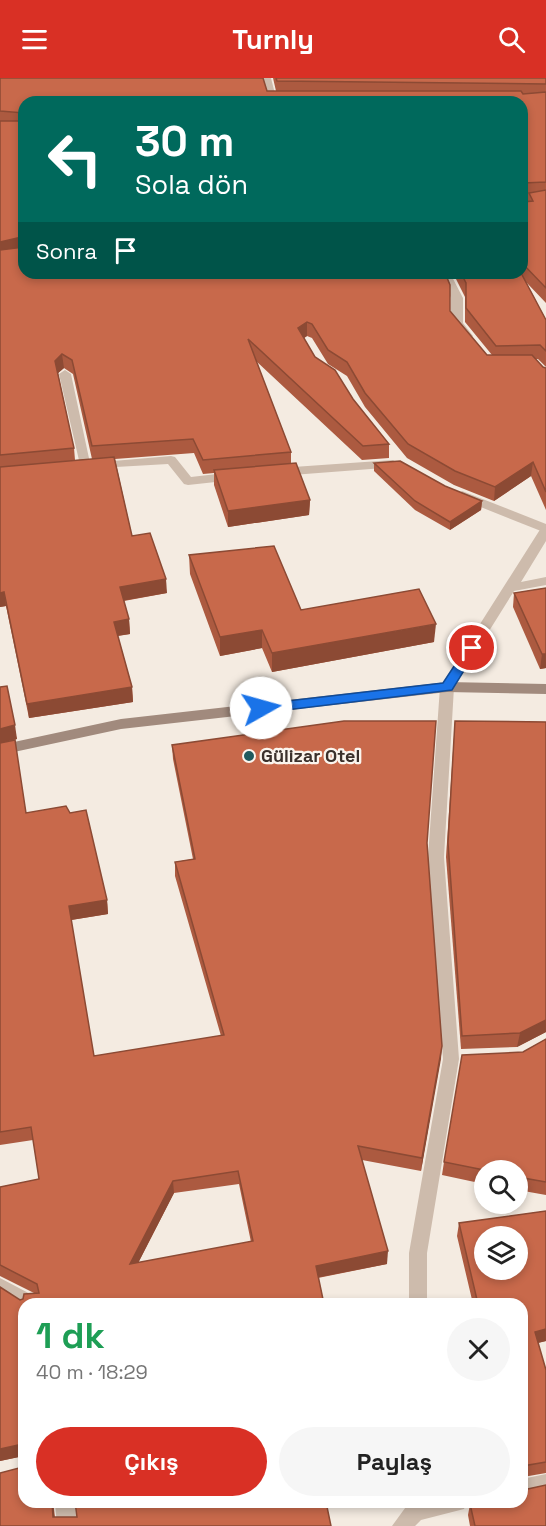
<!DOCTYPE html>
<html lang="tr">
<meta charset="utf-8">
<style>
body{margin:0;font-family:"Space Grotesk",sans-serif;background:#f6f6f6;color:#222;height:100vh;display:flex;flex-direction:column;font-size:22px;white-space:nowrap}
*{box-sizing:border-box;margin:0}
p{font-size:20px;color:#767676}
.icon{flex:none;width:33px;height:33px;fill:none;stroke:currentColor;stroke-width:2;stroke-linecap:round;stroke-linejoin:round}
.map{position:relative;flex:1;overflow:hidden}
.details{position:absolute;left:18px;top:1220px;width:510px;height:210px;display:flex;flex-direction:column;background:#fff;border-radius:18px;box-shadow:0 3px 9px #0003}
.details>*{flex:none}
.guide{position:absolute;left:18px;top:18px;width:510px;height:183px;border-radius:18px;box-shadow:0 3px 9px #0003;background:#00695c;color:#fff;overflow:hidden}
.fabs{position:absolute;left:474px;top:1082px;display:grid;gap:12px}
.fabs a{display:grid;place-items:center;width:54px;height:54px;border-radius:50%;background:#fff;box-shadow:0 3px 9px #0003;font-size:30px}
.pin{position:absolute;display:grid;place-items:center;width:51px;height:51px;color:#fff;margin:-26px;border:3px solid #fff;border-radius:50%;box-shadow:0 2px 6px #0007}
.me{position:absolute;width:66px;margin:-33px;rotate:83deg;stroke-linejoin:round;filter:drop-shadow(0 0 4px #0008)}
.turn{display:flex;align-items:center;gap:21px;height:126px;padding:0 18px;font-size:27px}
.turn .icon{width:78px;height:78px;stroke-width:2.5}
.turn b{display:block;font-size:42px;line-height:51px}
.then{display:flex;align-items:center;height:57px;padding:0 18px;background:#0003;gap:12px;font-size:22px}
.round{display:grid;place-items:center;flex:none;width:63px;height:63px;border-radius:32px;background:#f6f6f6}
.headline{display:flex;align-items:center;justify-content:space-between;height:102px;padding:0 18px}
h1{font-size:36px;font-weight:700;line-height:45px;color:#1e9e55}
.button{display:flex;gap:12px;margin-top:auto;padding:12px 18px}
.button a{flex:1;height:69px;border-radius:36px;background:#d93025;color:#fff;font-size:24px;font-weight:700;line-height:69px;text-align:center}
.button a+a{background:#f6f6f6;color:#222}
header{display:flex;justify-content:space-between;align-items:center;height:78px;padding:0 18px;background:#d93025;color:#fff;font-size:27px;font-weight:700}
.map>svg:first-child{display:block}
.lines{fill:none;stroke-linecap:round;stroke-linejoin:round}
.pedestrian{fill:#cdbbac;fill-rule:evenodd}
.minor{fill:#cdbbac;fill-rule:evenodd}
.secondary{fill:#a18a7d;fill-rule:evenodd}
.wall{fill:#ac5a40;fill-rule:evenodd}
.shaded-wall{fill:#8c4a34}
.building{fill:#c8694b;stroke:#8c4a34;stroke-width:1.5;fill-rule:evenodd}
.route{fill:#1a73e8;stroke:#114b97;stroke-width:1.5}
.poi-dot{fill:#1f5a5e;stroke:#fbf5ee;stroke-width:2}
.labels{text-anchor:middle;stroke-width:4.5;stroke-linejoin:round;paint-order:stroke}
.poi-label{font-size:18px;font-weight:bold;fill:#3b302b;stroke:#fbf5ee;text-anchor:start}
</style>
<header><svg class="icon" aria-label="menu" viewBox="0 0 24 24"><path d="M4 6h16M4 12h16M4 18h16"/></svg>Turnly<svg class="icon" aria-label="search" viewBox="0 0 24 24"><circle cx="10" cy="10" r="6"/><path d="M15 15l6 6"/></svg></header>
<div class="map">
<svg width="546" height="1448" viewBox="0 0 546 1448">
<rect width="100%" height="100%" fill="#f4ebe1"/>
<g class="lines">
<g class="pedestrian">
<polygon points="261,0 271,0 277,24 267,24"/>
<polygon points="440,195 450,195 463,220 463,245 473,258 471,260 463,260 451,245 451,220"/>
<polygon points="65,292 71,296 90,385 171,378 175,379 191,399 234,394 240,398 234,402 188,407 184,406 168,386 81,391 59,296"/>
<polygon points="393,382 399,386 397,389 279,398 273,394 279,390"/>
<polygon points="462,413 546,446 546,455 458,420 456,417"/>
<polygon points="0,1200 38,1220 40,1226 24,1226 24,1232 0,1218"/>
</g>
<g class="minor">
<polygon points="546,449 546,463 521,504 546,499 546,507 514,513 454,609 444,779 459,981 427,1175 427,1226 409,1226 409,1175 443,981 428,779 440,609 541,450"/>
<polygon points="546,1396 546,1416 522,1421 522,1401"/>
<polygon points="55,1424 75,1424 77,1448 57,1448"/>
<polygon points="413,1424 467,1424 464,1431 421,1442 415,1448 392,1448 408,1426"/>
</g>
<polygon class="secondary" points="447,604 546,606 546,616 447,614 121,651 0,677 0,667 121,641"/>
</g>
<g class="wall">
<path d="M0,0l267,13h9l-3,-13h273v225l-20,-21 20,38v47l-8,-8h-3l8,8 3,1v142l-15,-34 -37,25 -40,-16 -47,-27 -42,-51 -18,-31 -19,-12 -16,-26 -5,-2 -3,2 11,19 38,42 36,45v14l-27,2 -106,-99 35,91v11l19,37 -1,15 -81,12 -14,-42v-12l-11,1 -9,-21 -79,6 17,77 35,57 -43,8 5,18 1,15 -12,2 14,51 1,15 -104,16 -23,-112 -6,1zM24,24h498v95l6,-1v5l-6,1v71h-69l12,24v25l27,33h-5l-37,-44 -426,-38zM64,290l9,6 19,85 -17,1 -1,-12 -16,-75z"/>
<polygon points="374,385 445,408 482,423 481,432 450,452 415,432 374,393"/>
<polygon points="189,477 301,532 434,564 272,594 262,570 220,578 190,496"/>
<polygon points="546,510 546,590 540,591 513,529 514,515"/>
<path d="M0,609l17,52 -12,3 21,71 81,87 1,14 -37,6 23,136 127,-20 -46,-160v-14l18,-3 -20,-100 -1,-14 255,98 15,203 -21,125 -59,-11 25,104 -69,14 -294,224h29l2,15h22l249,-15 -326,24 23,-59v-11l-23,5 20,-161 3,-1 11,-6 -34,-17v-89l39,-8 -6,-39 -33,5zM239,1106l12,58 -113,21 36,-70z"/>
<polygon points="455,643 546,644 546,954 517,969 461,971 446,779"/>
<polygon points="546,961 546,1117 518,1112 518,1092 484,1092 484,1106 442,1097 444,1084 523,974"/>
<path d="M546,1133v130l-8,2 8,27v103l-23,4v13l23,-5v41h-76l-2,-11 2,-11h1l-1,-2h52v-198h-49l-16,-68 2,-13zM484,1158h34v33h-34z"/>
</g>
<g class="shaded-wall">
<polygon points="22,159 24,173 0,178 0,164"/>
<polygon points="307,244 307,258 298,264 298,250"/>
<polygon points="62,276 64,290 57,296 55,283"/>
<polygon points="533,384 531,398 494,423 495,409"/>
<polygon points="310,422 309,437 228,449 228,433"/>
<polygon points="482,423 481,432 450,452 450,444"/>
<polygon points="166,501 167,515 121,523 120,509"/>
<polygon points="4,514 6,528 0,529 0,515"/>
<polygon points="129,541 130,556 116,558 114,544"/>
<polygon points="436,546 434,564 272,594 272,575"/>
<polygon points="262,552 262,570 220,578 220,559"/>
<polygon points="542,576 546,576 546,590 540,591"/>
<polygon points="132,609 133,624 29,640 27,626"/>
<polygon points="15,647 17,661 0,665 0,651"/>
<polygon points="107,822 108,836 71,842 69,828"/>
<polygon points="546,942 546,954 517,969 520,955"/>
<polygon points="442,968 441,981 421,1093 422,1080"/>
<polygon points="173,1103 174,1115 131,1199 130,1186"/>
<polygon points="388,1173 387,1186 315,1200 316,1188"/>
<polygon points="546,1251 546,1263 533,1266 535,1254"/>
<polygon points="23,1366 24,1378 0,1383 0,1371"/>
<polygon points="52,1424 53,1424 55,1448 53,1439"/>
</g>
<g class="building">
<polygon points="0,0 263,0 267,13 521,13 523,16 546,14 546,104 523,105 522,103 522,24 24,24 24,35 0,33"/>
<polygon points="276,0 546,0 546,6 277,3"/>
<polygon points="24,38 24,168 22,159 0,164 0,43 23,43"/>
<polygon points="546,112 546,210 522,185 522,124 533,123 529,115"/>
<polygon points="24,169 24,195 445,195 450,207 450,233 487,277 532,277 543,289 546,290 546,414 533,384 495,409 455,393 408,366 365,315 347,284 328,272 312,246 307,244 298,250 315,279 335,292 353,321 389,366 363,368 248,261 291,374 203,382 193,361 92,368 72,282 62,276 55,283 74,370 0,377 0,172"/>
<polygon points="461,195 521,195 546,242 546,273 540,267 496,268 466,230 466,205"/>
<polygon points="114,379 132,458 150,455 166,501 120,509 129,541 114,544 132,609 27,626 4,514 0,515 0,389"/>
<polygon points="400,383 445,408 482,423 450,444 415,423 374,385"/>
<polygon points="296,385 310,422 228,433 214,392"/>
<polygon points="274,468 301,532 419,511 436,546 272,575 262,552 220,559 189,477"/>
<polygon points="546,510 546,576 542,576 514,515"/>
<polygon points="7,608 15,647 0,651 0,609"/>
<path d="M344,643h92l-9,122 15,203 -20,112 -64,-12 30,105 -72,15 8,38h-300v198h28l1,15h24l-2,-15h251l5,24h-331v-53l23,-6v-23l-23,5v-162l20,13 3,-1 1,-5 15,-1 -2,-9 -37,-19v-78l39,-8 -8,-52 -31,5v-389l15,-3 11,73 40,-7 4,7 16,-3 21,90 -38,6 25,150 130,-21 -49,-173 20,-3 -23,-114zM238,1093l15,70 -123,23 43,-83z"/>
<polygon points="455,643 546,644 546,942 520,955 462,958 448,765"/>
<polygon points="546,961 546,1104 518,1099 518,1092 484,1092 444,1084 462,977 523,974"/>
<path d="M546,1133v118l-11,3 11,38v92l-23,4v24l23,-5v41h-71l-5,-22 6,-1 -1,-1h47v-198h-44l-19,-81zM484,1158h34v33h-34z"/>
</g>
<polygon class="route" points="472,565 478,570 452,612 261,635 254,630 261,626 443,605 468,567"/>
<circle class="poi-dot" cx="249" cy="678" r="6"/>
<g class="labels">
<g class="poi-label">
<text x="261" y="684">Gülizar Otel</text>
</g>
</g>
</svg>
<div class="fabs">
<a><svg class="icon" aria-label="search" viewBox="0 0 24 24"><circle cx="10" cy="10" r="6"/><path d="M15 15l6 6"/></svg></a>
<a><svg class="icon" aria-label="layers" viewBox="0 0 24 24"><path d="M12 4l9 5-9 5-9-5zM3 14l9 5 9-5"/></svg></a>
</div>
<div class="pin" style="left:472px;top:570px;background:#d93025"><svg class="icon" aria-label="arrive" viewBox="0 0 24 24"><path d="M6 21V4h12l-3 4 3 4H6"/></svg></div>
<svg class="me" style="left:261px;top:630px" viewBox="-20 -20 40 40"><circle r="19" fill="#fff"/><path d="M0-13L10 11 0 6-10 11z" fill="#1a73e8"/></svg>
<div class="guide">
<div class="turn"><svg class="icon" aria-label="left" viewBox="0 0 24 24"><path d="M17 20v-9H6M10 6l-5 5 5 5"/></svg><div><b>30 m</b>Sola dön</div></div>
<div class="then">Sonra<svg class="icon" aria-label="arrive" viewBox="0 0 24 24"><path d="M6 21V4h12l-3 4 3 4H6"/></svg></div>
</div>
<section class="details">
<div class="headline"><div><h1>1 dk</h1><p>40 m · 18:29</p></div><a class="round"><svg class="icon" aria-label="close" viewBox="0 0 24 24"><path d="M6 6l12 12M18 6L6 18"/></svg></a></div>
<div class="button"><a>Çıkış</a><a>Paylaş</a></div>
</section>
</div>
